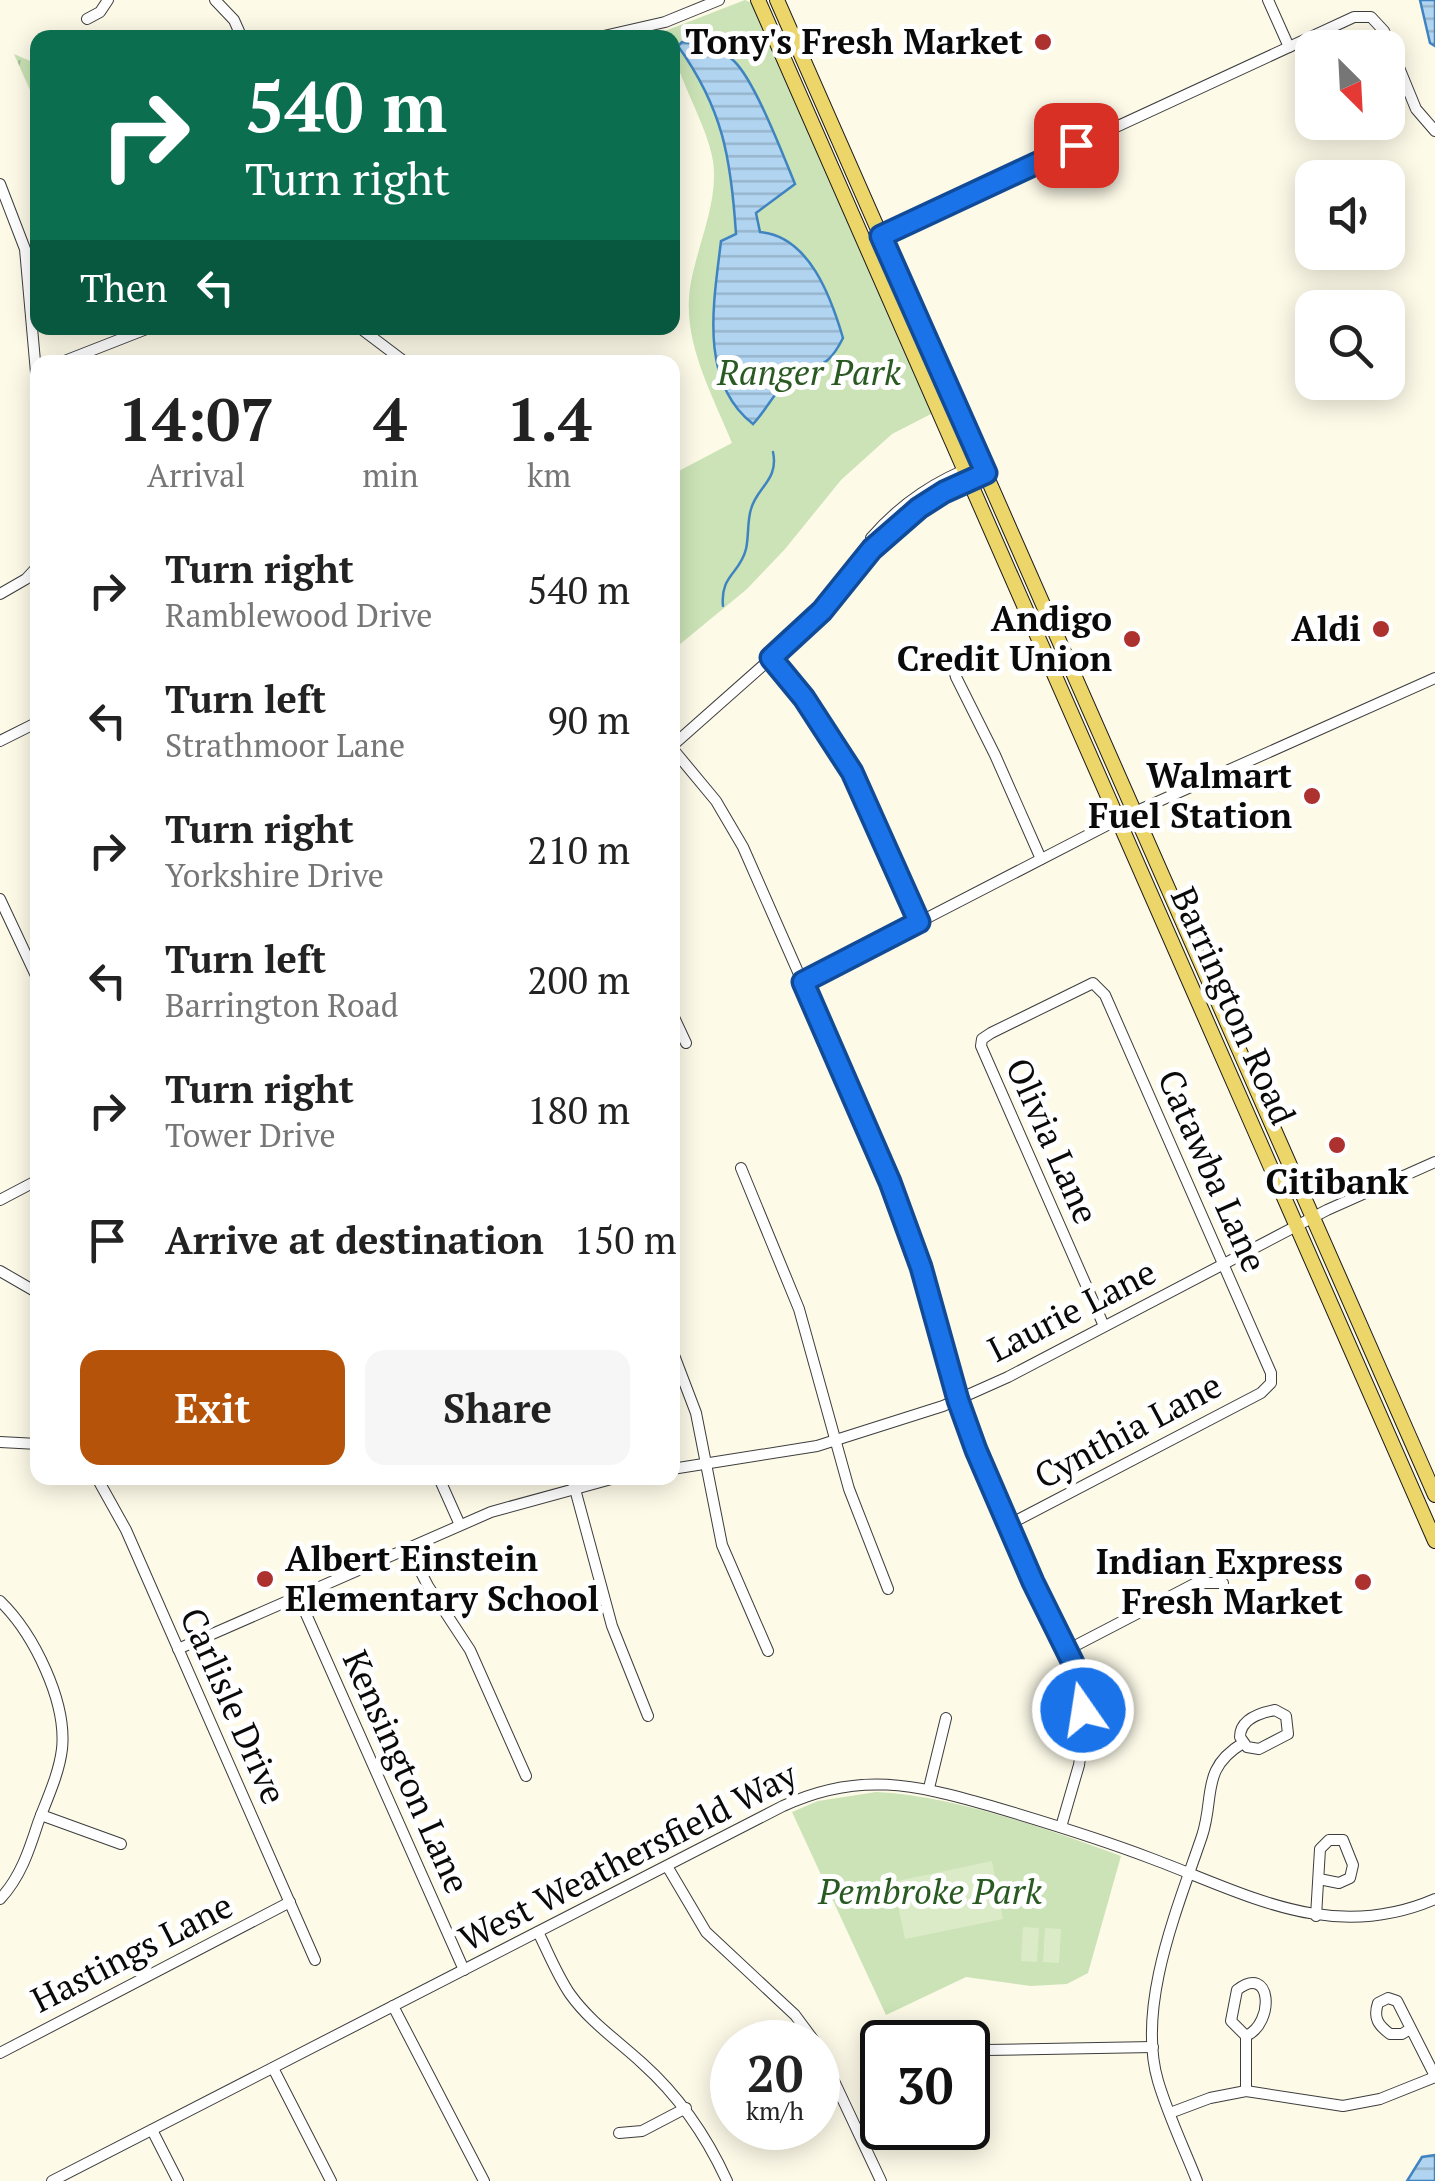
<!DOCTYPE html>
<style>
body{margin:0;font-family:"PT Serif",serif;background:#f6f6f6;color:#222;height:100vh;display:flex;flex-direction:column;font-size:38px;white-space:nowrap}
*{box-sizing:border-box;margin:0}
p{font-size:32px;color:#767676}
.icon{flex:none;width:55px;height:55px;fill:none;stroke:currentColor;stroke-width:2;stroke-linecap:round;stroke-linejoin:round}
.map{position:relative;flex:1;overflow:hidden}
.sheet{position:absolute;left:30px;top:355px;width:650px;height:1130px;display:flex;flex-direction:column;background:#fff;border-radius:20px;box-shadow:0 5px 25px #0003}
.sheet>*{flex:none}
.top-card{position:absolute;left:30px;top:30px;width:650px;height:305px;border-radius:20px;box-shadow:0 5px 25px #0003;background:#0b6e4f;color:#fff;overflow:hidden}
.needle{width:65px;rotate:156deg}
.tools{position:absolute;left:1295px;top:30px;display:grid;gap:20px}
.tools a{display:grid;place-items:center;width:110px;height:110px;border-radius:20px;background:#fff;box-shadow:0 5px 25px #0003;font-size:50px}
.speed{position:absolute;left:710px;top:2020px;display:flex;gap:20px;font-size:50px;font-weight:700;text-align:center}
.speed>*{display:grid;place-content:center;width:130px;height:130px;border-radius:50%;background:#fff;box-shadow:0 5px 25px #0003;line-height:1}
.speed small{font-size:25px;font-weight:400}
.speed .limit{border:5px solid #111;border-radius:15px;background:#fff;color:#111}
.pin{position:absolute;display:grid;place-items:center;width:85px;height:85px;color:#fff;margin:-42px;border-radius:20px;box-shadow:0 5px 15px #0006}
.me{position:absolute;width:110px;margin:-55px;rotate:347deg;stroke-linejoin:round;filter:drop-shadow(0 0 8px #0008)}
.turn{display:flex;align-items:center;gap:35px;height:210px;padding:0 50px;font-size:45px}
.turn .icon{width:130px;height:130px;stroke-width:2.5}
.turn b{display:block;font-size:70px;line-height:85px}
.then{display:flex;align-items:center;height:95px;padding:0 50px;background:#0003;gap:20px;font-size:38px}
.eta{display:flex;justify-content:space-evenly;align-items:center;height:170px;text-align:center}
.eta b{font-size:60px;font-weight:700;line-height:70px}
.cta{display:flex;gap:20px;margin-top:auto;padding:20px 50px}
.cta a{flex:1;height:115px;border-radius:20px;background:#b45309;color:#fff;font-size:40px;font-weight:700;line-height:115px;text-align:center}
.cta a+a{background:#f6f6f6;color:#222}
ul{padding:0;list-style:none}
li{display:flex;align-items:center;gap:30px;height:130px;padding:0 50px}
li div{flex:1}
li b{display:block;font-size:38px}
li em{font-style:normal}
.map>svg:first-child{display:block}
.grass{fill:url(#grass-tufts)}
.park{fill:#cbe3b6}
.pitch{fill:#dcebc7}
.water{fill:url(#water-rules);stroke:#3f84c0;stroke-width:2.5}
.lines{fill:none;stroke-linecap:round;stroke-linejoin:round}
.stream{stroke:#3f84c0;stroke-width:2.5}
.minor-casing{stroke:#3d3d3d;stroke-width:12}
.major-casing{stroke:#1b1b1b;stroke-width:16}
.minor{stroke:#fff;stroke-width:10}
.major{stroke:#ecd569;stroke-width:14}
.route-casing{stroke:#114b97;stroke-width:25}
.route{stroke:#1a73e8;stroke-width:18}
.poi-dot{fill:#ac312f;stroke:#fff;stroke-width:4}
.labels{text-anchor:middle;stroke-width:10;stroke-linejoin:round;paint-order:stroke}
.poi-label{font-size:35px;font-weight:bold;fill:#0a0a0a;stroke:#fff;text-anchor:end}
.park-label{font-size:35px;font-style:italic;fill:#295a21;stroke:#fff}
.street-label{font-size:35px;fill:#0a0a0a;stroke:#fff}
</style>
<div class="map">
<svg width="1435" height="2181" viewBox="0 0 1435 2181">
<defs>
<pattern id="grass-tufts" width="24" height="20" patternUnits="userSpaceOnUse" patternTransform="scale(2.5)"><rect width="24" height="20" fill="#cbe3b6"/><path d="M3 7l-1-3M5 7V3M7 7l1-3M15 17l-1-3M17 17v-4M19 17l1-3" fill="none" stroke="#adc19b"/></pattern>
<pattern id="water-rules" width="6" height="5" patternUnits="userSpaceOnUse" patternTransform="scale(2.5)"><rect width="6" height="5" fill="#b1d4f0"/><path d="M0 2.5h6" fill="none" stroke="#97b5cc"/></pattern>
</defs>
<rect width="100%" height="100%" fill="#fdfae8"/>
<polygon class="grass" points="14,54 37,64 37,106"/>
<g class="park">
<path d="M745,0l7,3 181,410 -41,21 -51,46 -56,69 -38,40 -68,56 -7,-15 1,-156 59,-31c-20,-50 -52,-104 -41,-161 7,-38 28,-82 22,-121 -6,-39 -40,-88 -41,-123l-5,-1 -2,-6z"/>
<path d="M876,1792c74,3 176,38 245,64l-33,117 -21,11 -36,2 -65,-9 -80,38 -94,-203 26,-11z"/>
</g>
<g class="pitch">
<polygon points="992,1861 1003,1919 905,1939 893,1882"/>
<polygon points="1023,1927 1039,1928 1037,1962 1021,1961"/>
<polygon points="1045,1928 1061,1929 1059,1963 1043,1962"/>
</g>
<g class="water">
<polygon points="1420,0 1435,0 1435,46 1430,43"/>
<path d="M682,42c19,3 37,5 52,19 21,20 49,94 61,123l-39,29 4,19c49,4 71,65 83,106 -19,38 -28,21 -55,42 -10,7 -23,32 -35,44 -55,-43 -39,-123 -32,-183l15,-7c-5,-76 -13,-125 -58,-188z"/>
<polygon points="1435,2155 1435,2181 1407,2181 1422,2157"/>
</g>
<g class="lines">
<path class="stream" d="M723,606c-3,-31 17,-32 23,-57 3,-13 1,-27 5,-40 6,-22 28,-29 22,-57"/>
<g class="minor-casing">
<g id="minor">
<polyline points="215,0 234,20 242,38"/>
<polyline points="1268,0 1289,47"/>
<polyline points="87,19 100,12 108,0"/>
<polyline points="595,38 665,22 719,0"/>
<polyline points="0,184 25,249 38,395"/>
<polyline points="865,243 1354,17 1371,17 1384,31 1416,109 1435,131"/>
<polyline points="360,328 405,362"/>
<polyline points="62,362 149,328"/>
<path d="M873,549l-2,-11c31,-36 66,-58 110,-75"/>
<polyline points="0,594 26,579 38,566"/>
<polyline points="771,658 804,698 853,772 919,921"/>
<polyline points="952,663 956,677 995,755 1041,859"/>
<polyline points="0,741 38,722"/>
<polyline points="672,746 811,623 873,549 905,520 931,499 986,473"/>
<polyline points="672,748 716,801 743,847 890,1181 921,1267 958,1400 976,1450 1033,1582 1074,1665 1082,1699 1083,1736 1079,1765 1061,1827"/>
<polyline points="0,899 38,980"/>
<polyline points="803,982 1119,819 1435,678"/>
<polyline points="672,1013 686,1043"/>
<polyline points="741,1168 799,1309 849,1489 888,1589"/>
<polyline points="0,1200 38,1180"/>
<polyline points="0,1271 38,1293"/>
<polyline points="672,1350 696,1413 722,1545 768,1651"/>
<polyline points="0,1442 38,1444"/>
<polyline points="672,1469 817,1446 943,1406 1008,1377 1327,1210 1435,1162"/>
<polyline points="97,1478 126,1530 315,1960"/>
<polyline points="439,1478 460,1525"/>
<polyline points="572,1478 612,1626 648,1716"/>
<polyline points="1008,1525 1261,1393 1271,1383 1271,1373 1105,995 1093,983 991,1033 982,1039 981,1046 1104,1326"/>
<polyline points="408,1547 428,1586 470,1650 526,1776"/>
<polyline points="298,1596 464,1970"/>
<path d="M0,1601c34,33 67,101 62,148 -3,25 -15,50 -24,74 -9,28 -18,55 -38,76"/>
<polyline points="178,1649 491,1512 615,1478"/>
<polyline points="1067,1650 1196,1583 1223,1583"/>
<path d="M1275,1710l11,6 2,18 -29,15 -12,-2 -7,-10c0,-18 19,-24 35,-27z"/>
<polyline points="929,1788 946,1718"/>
<polyline points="41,1815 121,1844"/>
<polyline points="667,1866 706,1932 795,2015 815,2042"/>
<polyline points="1316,1916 1320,1849 1329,1840 1343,1840 1353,1865 1350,1878 1339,1883 1319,1879"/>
<path d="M538,1932c10,20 19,43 32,62 20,28 47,46 72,69 38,34 64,72 85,118"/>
<polyline points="393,2006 484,2181"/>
<path d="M1410,2029l-8,5h-12c-12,-9 -17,-16 -12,-31l10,-5 9,3 38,75"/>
<polyline points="818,2047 881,2181"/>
<polyline points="986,2050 1153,2047"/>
<polyline points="0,2053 290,1902"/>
<polyline points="273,2068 331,2181"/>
<path d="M1246,2091v-55l-15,-15 6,-31c35,-27 38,33 9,46"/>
<polyline points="1170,2113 1210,2098 1246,2091 1343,2106 1380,2099 1435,2077"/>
<polyline points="152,2130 178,2181"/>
<polyline points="619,2133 642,2131 686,2108"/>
<path d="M52,2181l731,-375c75,-35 132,-22 208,0 54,16 107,32 159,52 97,36 181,86 285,41"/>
<path d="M1197,2181c-13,-33 -29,-66 -39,-100 -22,-75 20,-174 44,-245 13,-39 -2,-67 41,-93"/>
</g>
</g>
<g class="major-casing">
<g id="major">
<polyline points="758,0 1435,1541"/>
<polyline points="777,0 1435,1495"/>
</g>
</g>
<use href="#minor" class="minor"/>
<use href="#major" class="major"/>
</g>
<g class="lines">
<g class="route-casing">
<polyline id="route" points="1076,145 881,236 986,473 944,492 919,508 872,549 822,611 771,658 804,698 852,772 919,922 803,982 890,1182 921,1267 958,1400 976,1450 1033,1582 1074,1665 1083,1710"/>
</g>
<use href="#route" class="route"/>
</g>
<g class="poi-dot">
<circle cx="1043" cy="42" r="10"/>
<circle cx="1381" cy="629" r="10"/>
<circle cx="1132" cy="639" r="10"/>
<circle cx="1312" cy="796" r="10"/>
<circle cx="1337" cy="1145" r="10"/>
<circle cx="265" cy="1579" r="10"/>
<circle cx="1363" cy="1582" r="10"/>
</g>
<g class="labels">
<g class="poi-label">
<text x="1023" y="54">Tony's Fresh Market</text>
<text x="1112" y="631">Andigo<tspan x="1112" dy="40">Credit Union</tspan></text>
<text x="1361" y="641">Aldi</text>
<text x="1292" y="788">Walmart<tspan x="1292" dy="40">Fuel Station</tspan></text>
<text x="1337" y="1194" text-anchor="middle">Citibank</text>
<text x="285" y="1571" text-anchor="start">Albert Einstein<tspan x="285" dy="40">Elementary School</tspan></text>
<text x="1343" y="1574">Indian Express<tspan x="1343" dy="40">Fresh Market</tspan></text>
</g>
<g class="park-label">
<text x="809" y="385">Ranger Park</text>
<text x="930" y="1904">Pembroke Park</text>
</g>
<g class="street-label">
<text transform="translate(1233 1006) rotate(66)" y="12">Barrington Road</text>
<text transform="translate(1052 1141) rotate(66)" y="12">Olivia Lane</text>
<text transform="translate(1212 1171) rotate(66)" y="12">Catawba Lane</text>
<text transform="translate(1072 1311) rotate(-27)" y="12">Laurie Lane</text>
<text transform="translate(1128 1431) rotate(-28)" y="12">Cynthia Lane</text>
<text transform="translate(233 1706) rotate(66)" y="12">Carlisle Drive</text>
<text transform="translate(406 1772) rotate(66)" y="12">Kensington Lane</text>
<text transform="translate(628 1857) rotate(-27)" y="12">West Weathersfield Way</text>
<text transform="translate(132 1953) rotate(-27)" y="12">Hastings Lane</text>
</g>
</g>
</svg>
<div class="tools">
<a><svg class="needle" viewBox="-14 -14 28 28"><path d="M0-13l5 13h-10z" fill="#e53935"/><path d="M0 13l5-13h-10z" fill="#767676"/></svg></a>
<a><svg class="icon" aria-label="sound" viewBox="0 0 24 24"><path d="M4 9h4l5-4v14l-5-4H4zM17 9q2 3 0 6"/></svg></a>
<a><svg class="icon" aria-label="search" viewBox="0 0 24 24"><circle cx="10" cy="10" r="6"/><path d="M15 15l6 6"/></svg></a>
</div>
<div class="speed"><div>20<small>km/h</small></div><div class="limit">30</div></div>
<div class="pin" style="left:1076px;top:145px;background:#d93025"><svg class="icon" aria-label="arrive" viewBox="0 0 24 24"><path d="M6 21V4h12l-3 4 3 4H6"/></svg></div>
<svg class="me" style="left:1083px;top:1710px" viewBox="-20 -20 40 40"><circle r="17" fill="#1a73e8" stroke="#fff" stroke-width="3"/><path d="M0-11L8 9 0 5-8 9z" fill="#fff"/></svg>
<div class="top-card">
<div class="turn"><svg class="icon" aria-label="right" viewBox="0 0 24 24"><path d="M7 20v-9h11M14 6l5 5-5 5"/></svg><div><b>540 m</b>Turn right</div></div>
<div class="then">Then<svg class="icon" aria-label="left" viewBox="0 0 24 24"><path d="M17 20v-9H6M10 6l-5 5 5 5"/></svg></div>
</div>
<section class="sheet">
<div class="eta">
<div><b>14:07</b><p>Arrival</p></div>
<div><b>4</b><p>min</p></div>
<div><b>1.4</b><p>km</p></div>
</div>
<ul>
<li><svg class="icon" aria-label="right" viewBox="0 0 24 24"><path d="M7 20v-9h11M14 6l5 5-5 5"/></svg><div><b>Turn right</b><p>Ramblewood Drive</p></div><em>540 m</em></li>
<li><svg class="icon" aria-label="left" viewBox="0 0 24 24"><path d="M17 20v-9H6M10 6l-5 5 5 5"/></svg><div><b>Turn left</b><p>Strathmoor Lane</p></div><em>90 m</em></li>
<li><svg class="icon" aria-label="right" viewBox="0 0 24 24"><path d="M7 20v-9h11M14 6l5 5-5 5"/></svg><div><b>Turn right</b><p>Yorkshire Drive</p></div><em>210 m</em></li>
<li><svg class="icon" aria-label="left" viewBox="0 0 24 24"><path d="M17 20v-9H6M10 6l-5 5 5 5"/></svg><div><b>Turn left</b><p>Barrington Road</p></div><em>200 m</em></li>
<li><svg class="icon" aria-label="right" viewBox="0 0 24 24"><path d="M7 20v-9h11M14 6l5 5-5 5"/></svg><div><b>Turn right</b><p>Tower Drive</p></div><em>180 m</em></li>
<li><svg class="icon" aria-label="arrive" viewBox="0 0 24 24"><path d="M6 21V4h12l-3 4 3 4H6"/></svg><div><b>Arrive at destination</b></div><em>150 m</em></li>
</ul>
<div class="cta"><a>Exit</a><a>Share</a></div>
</section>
</div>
